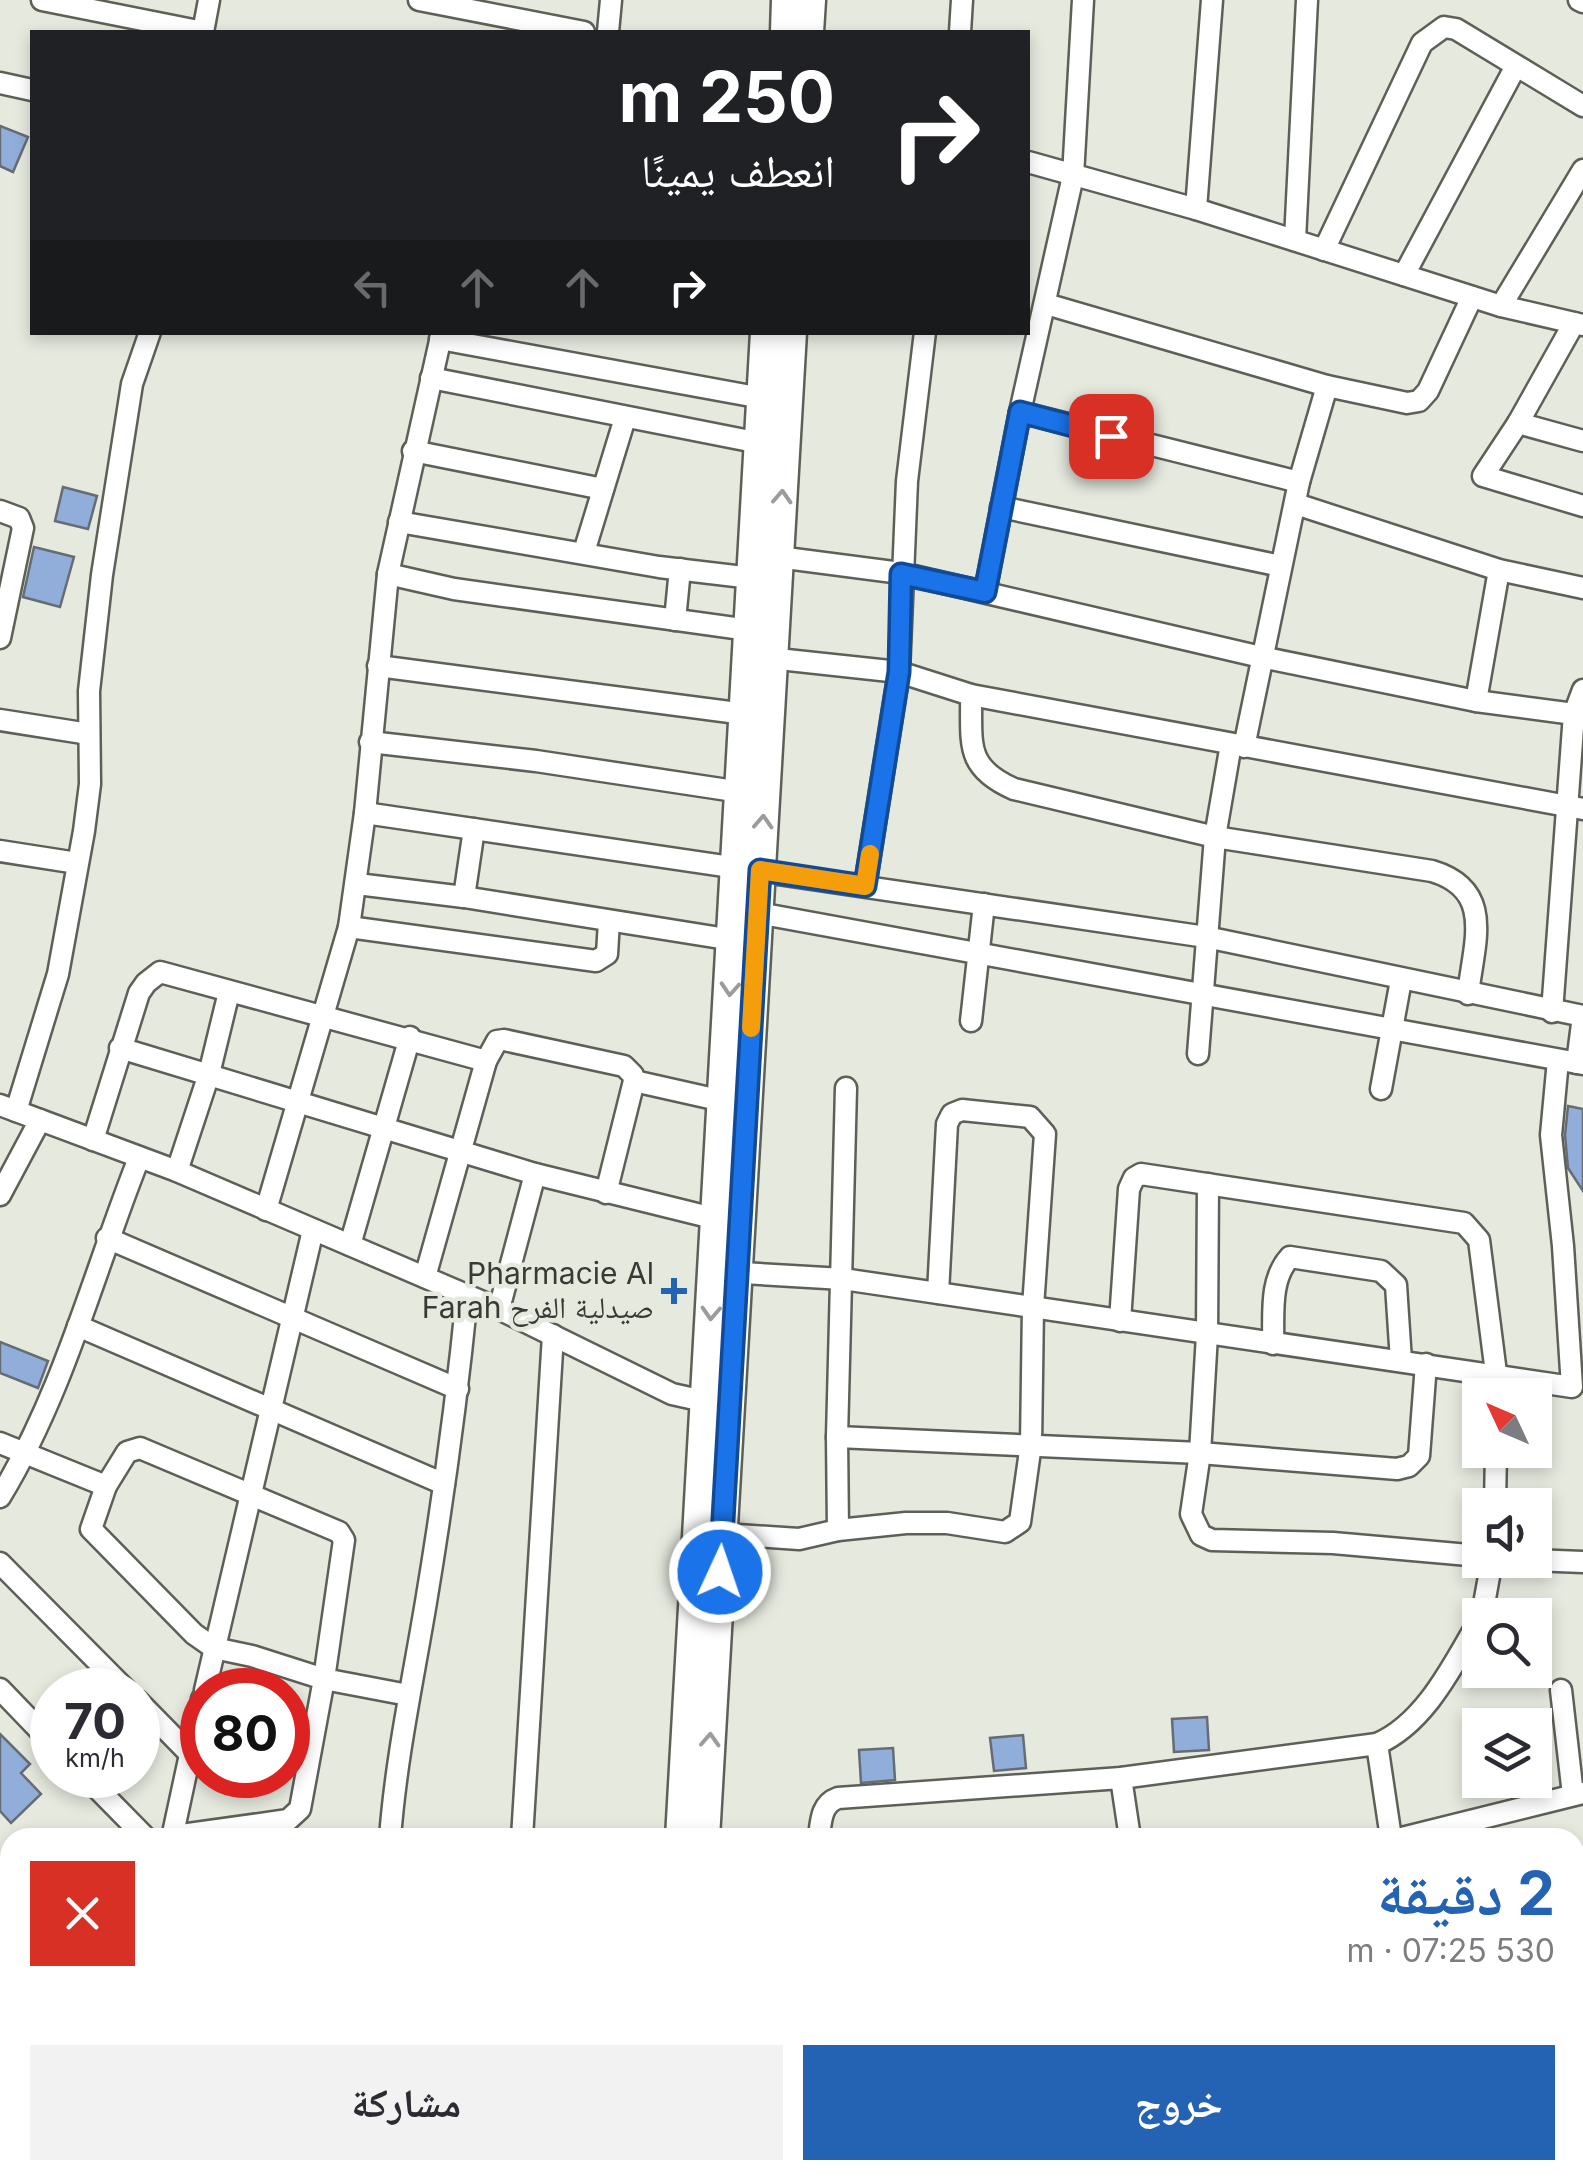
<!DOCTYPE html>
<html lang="ar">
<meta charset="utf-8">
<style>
body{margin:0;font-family:Inter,"Noto Naskh Arabic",sans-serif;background:#f2f2f3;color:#2b2b33;direction:rtl;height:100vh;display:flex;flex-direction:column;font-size:38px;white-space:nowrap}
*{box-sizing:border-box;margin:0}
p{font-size:32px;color:#7c7c81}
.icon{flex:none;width:55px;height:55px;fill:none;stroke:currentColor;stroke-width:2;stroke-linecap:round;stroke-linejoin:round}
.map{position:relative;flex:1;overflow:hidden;direction:ltr}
.panel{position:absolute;left:0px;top:1828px;width:1585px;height:352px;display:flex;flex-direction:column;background:#fff;border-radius:30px 30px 0 0;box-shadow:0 5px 15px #0003;direction:rtl}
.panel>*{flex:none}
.guide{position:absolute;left:30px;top:30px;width:1000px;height:305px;border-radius:0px;box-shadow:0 5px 15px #0003;direction:rtl;background:#202124;color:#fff;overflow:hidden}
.needle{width:65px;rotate:314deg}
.buttons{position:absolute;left:1462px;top:1378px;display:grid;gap:20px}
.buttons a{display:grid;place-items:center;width:90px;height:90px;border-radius:0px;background:#fff;box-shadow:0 5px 15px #0003;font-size:50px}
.speed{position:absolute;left:30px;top:1668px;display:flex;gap:20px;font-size:50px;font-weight:700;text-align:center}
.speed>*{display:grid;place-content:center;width:130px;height:130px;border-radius:50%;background:#fff;box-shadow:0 5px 15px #0003;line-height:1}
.speed small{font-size:25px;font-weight:400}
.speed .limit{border:15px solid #d22;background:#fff;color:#111}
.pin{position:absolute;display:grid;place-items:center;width:85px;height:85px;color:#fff;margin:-42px;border-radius:20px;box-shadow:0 5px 15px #0006}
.me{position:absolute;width:110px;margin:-55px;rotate:3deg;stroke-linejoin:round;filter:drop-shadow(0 0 8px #0008)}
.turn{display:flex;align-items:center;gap:35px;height:210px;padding:0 30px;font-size:45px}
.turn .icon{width:130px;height:130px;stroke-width:2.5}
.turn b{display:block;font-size:70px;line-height:85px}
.lanes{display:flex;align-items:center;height:95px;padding:0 30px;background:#0003;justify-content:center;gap:50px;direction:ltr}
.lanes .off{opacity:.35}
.round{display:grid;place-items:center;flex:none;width:105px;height:105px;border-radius:0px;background:#f2f2f3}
.head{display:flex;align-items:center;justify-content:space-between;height:170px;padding:0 30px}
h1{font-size:60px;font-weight:700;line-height:75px;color:#2462b4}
.action{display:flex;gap:20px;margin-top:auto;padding:20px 30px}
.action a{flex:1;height:115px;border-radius:0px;background:#2462b4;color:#fff;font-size:40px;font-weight:700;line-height:115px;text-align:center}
.action a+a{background:#f2f2f3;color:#2b2b33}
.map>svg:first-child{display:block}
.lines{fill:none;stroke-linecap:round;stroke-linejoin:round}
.stream{stroke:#8f9f6f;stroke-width:5}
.building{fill:#90aed9;stroke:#666c74;stroke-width:2.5}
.minor-casing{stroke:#5d6057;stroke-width:25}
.highway-casing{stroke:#5d6057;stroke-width:35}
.path{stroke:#8d8f88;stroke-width:4;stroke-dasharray:5 8;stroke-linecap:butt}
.minor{stroke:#fff;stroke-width:20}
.highway{stroke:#fff;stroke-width:30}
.oneway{stroke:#9c9c9a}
.route-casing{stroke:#114b97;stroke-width:25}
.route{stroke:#1a73e8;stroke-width:18}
.slow{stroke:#f59e0b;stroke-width:18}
.poi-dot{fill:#2462b4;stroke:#e5e9de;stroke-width:4}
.labels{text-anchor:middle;stroke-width:9;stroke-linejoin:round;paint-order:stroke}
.poi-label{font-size:30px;fill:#393a36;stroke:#e5e9de;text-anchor:end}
</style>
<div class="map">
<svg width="1583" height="2178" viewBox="0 0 1583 2178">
<rect width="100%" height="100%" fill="#e5e9de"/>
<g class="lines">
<g class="stream">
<polyline points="0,2078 10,2085"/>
<polyline points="114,2170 121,2178"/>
</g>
</g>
<g class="building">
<polygon points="0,126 28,137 13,172 0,166"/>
<polygon points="63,487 97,496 88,529 55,521"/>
<polygon points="34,547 74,557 60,607 23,597"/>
<polygon points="1568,1106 1583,1109 1583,1191 1568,1168 1565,1135"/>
<polygon points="0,1342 48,1361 38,1388 0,1373"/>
<polygon points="1207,1717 1209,1750 1174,1752 1172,1719"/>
<polygon points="0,1734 30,1764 21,1773 41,1794 11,1823 0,1811"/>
<polygon points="1023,1735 1026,1768 994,1771 990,1738"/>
<polygon points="893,1748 895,1780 861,1783 859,1750"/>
</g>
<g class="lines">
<g class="minor-casing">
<g id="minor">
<polyline points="42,0 203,32 209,0"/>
<polyline points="419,0 584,32"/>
<polyline points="1579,0 1583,2"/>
<polyline points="608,32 611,0"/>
<polyline points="960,32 962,0"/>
<polyline points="0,83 32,90"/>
<polyline points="1028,162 1196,209 1501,306 1583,325"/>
<polyline points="1196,209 1212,0"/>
<polyline points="1295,240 1307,0"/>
<polyline points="1324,250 1422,43 1444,27 1456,29 1583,106"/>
<polyline points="1404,275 1516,66"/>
<polyline points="1046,304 1327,386 1407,403 1419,401 1428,391 1472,297"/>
<polyline points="1501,306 1583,170"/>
<polyline points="1574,323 1518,423 1483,476 1583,506"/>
<polyline points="440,339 762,398"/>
<polyline points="431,378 760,443"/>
<polyline points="1020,412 1299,482"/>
<polyline points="1518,423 1583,441"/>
<polyline points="413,451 603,489"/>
<polyline points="1296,504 1499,570 1583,588"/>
<polyline points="1001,507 1281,566"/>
<polyline points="0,511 19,518 23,528 0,638"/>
<polyline points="399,522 659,567 752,578"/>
<polyline points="584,552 625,418"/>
<polyline points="778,557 901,573 1261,657 1476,701 1574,714"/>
<polyline points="388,574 454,589 749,630"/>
<polyline points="985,592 1020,412 1073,176 1083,0"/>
<polyline points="675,620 680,569"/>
<polyline points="760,657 899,672 971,695 1583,809"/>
<polyline points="378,666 745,714"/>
<path d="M971,695c1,48 -7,72 43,94l201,48 217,34c63,19 42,71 36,123"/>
<polyline points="1476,701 1499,570"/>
<polyline points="0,720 89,734"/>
<polyline points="370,742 536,761 741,792"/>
<polyline points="1244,747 1299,482 1327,386"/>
<polyline points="365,813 1206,937 1583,1016"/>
<polyline points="0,851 77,863"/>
<polyline points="357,884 464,897 733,940"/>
<polyline points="865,886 899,672 907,481 925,332"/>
<polyline points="464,897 474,829"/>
<polyline points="758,913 1583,1064"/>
<polyline points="349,927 596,961 607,954 609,921"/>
<polyline points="1552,1012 1574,714 1583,690"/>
<polyline points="971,1021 984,904"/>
<polyline points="120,1048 535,1174 717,1219"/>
<polyline points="1198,1054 1215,837 1231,744"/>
<polyline points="1577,1063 1583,1016"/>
<polyline points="634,1081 723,1101"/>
<polyline points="1381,1089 1401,980"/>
<polyline points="0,1105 177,1171 499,1309 672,1394 717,1404"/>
<polyline points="16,1111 58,974 84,831 90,784 89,691 102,575 132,384 150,332"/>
<polyline points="93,1140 139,993 146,983 160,972 486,1061"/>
<polyline points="177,1171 209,1074 229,992"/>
<polyline points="1208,1184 1207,1335 1200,1453 1191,1514 1201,1535 1212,1540 1333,1543 1480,1556"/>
<polyline points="0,1195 40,1120"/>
<polyline points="266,1210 349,927 365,813 388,574 442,332"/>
<polyline points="107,1238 458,1389"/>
<polyline points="350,1245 410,1037"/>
<polyline points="726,1272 843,1279 1572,1387 1563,1246 1551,1135 1558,1060"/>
<polyline points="425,1277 486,1061 497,1041 504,1040 624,1066 633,1075 634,1081 606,1193"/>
<polyline points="499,1309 535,1174"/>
<polyline points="1120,1321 1129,1189 1134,1178 1141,1174 1464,1223 1479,1240 1496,1373 1496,1395"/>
<polyline points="78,1326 444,1484"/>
<path d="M1273,1344c1,-30 -4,-64 17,-87l91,14 15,14 5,76"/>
<polyline points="837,1437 1200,1453 1397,1469 1409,1466 1419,1456 1426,1364"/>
<polyline points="0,1443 106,1486"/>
<path d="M0,1497c64,-105 94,-226 139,-339"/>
<polyline points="1495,1505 1496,1450"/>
<polyline points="838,1530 837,1437 846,1088"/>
<polyline points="723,1534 799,1539 838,1530 906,1523 947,1523 1005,1532 1020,1522 1031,1444 1033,1307 1045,1134 1030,1117 962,1110 952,1114 947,1124 938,1293"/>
<polyline points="1532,1560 1583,1562"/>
<polyline points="0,1563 126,1690"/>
<polyline points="1482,1615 1492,1560"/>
<polyline points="0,1689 52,1743"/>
<polyline points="205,1690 313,1230"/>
<polyline points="1561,1690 1573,1795"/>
<polyline points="138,1701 190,1754"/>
<path d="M1377,1744c49,-21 77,-81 103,-125"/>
<polyline points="84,1775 146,1838"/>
<polyline points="1121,1778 1130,1838"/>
<polyline points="174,1836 288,1820 300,1809 324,1679 344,1540 339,1532 140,1448 127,1452 106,1486 91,1529 194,1634 214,1648 252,1656 324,1679 408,1695"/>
<path d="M819,1837c2,-16 2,-33 19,-39l283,-20 256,-34 14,94"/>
<polyline points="172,1838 202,1699"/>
<path d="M390,1838c6,-80 23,-158 36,-236 17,-102 31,-204 41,-306"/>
<polyline points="522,1838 553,1335"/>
<polyline points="1402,1838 1583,1793"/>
<polyline points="0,2009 10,1997"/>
<polyline points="0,2156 10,2138"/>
<polyline points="844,2178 844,2170"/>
<polyline points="980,2178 1014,2170"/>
</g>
</g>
<g class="highway-casing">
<g id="highway">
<polyline points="786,32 787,0"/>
<polyline points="808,32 810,0"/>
<polyline points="681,1838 766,332"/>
<polyline points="704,1838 791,332"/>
<polyline points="662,2178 662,2170"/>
<polyline points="684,2178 685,2170"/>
</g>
</g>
<g class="path">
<polyline points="1575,2108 1583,2104"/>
<polyline points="1164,2170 1166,2178"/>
<polyline points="1428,2178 1445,2170"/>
</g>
<use href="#minor" class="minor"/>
<use href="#highway" class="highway"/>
</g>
<defs><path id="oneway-chevron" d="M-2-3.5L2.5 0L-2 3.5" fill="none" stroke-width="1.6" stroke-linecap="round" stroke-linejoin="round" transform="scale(2.5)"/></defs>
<g class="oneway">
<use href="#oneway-chevron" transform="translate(782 497) rotate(-87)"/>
<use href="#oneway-chevron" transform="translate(763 822) rotate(-87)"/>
<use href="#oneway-chevron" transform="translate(730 989) rotate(94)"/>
<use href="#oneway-chevron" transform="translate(711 1313) rotate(93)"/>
<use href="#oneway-chevron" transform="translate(710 1740) rotate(-87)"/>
</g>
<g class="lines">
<g class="route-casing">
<polyline id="route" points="720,1572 760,870 865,886 899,672 901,574 985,592 1020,412 1111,436"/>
</g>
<use href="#route" class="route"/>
<polyline class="slow" points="751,1028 760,870 865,886 870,854"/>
</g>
<path class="poi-dot" d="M669 1276h10v10h10v10h-10v10h-10v-10h-10v-10h10z"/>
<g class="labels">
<g class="poi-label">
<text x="654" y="1284">Pharmacie Al<tspan x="654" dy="34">Farah صيدلية الفرح</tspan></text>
</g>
</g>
</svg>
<div class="buttons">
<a><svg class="needle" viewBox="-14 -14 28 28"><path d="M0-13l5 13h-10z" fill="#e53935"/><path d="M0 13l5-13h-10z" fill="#7c7c81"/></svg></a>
<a><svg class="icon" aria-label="sound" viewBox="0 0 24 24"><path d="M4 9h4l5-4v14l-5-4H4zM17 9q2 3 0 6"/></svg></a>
<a><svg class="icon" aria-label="search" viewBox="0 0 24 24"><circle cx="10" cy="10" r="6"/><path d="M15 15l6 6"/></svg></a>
<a><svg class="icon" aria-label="layers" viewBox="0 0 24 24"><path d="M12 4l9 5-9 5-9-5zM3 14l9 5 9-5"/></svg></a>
</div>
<div class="speed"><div>70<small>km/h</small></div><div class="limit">80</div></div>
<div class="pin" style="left:1111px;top:436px;background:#d93025"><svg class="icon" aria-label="arrive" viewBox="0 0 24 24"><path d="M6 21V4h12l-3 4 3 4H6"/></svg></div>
<svg class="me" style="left:720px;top:1572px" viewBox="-20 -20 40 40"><circle r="17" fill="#1a73e8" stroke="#fff" stroke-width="3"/><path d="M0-11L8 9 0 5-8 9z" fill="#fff"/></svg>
<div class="guide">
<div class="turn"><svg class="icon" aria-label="right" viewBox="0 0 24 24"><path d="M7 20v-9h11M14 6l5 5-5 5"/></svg><div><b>250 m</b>انعطف يمينًا</div></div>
<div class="lanes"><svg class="icon off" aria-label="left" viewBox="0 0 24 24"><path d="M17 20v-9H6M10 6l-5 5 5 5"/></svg><svg class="icon off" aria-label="ahead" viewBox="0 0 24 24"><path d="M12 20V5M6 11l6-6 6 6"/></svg><svg class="icon off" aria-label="ahead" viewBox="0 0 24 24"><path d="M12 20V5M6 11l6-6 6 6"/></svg><svg class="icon" aria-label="right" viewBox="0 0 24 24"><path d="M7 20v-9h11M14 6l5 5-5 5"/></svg></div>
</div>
<section class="panel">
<div class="head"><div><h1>2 دقيقة</h1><p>530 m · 07:25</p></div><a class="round" style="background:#d93025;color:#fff"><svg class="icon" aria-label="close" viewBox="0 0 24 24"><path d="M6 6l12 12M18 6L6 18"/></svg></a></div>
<div class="action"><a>خروج</a><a>مشاركة</a></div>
</section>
</div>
